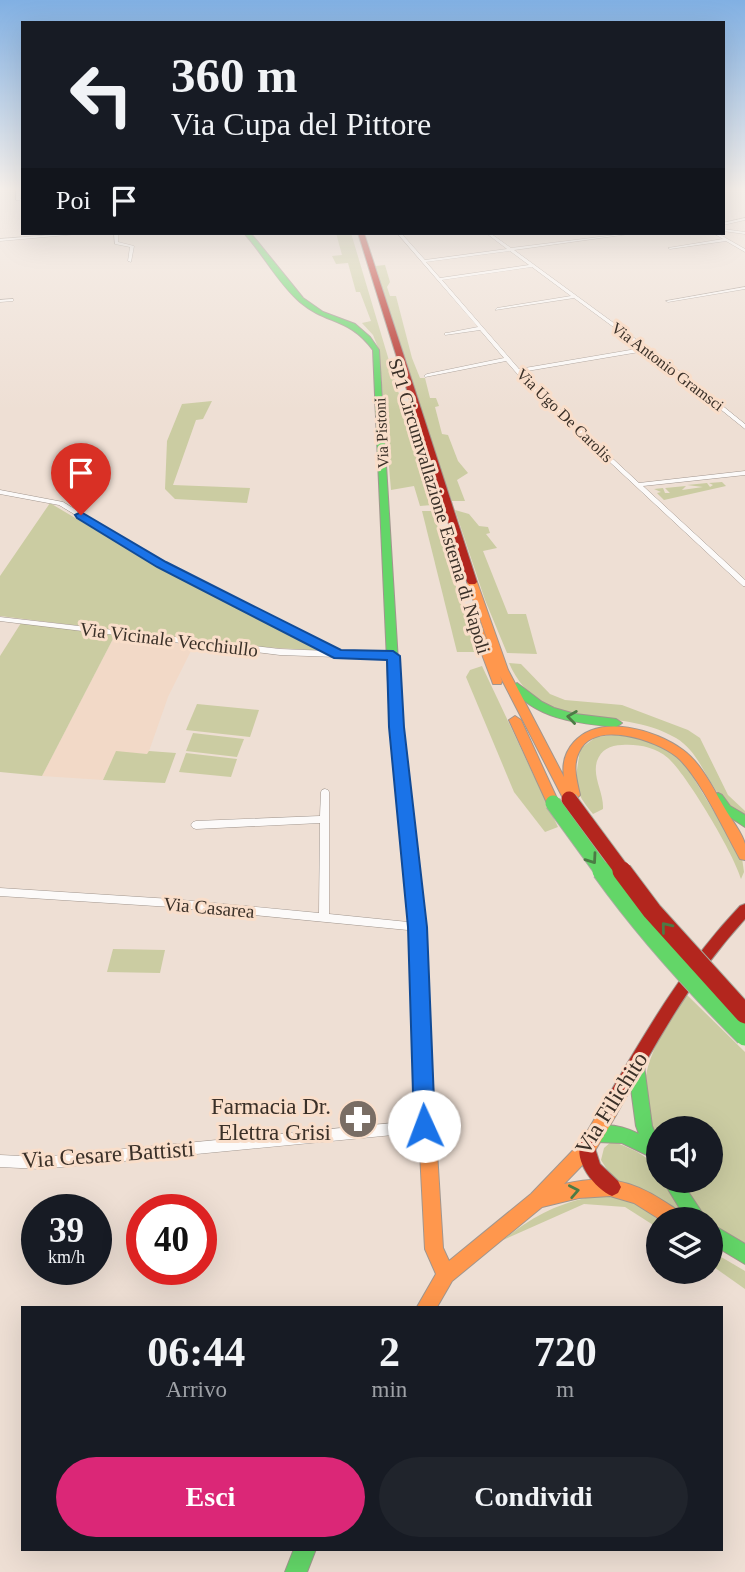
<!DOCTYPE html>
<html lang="it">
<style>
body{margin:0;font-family:Georgia,serif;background:#20242c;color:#f1f3f6;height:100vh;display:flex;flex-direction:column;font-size:26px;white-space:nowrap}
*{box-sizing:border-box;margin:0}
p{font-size:23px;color:#9ea1a6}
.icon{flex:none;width:38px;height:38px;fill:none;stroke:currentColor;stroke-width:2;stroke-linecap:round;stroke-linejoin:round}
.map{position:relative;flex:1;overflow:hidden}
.side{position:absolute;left:21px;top:1306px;width:702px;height:245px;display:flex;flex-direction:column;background:#171b24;border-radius:0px;box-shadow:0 7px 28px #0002}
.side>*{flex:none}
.top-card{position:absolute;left:21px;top:21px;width:704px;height:214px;border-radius:0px;box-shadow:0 7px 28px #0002;background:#171b24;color:#f1f3f6;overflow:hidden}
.tools{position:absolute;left:646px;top:1116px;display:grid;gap:14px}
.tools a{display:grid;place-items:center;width:77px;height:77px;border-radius:50%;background:#171b24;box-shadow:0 7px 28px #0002;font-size:35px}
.speed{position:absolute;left:21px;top:1194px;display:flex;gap:14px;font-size:35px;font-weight:700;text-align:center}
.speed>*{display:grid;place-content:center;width:91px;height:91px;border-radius:50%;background:#171b24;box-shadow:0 7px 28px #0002;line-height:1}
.speed small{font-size:18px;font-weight:400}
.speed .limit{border:10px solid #d22;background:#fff;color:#111}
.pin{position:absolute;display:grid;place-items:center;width:60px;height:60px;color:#fff;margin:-72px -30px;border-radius:50% 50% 50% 0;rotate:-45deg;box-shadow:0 0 7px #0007}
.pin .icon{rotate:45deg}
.me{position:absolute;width:77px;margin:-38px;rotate:358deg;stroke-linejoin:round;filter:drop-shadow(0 0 5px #0008)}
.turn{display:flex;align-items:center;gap:24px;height:147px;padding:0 35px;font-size:32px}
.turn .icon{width:91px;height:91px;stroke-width:2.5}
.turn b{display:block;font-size:49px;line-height:60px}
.then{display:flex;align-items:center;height:66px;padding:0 35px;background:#0003;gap:14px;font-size:26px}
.eta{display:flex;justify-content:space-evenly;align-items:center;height:119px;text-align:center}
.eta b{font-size:42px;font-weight:600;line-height:49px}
.button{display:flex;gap:14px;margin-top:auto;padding:14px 35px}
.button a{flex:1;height:80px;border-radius:42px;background:#db2777;color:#fff;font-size:28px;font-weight:600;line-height:80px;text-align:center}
.button a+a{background:#20242c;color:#f1f3f6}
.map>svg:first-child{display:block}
.built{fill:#f2d9c7}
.green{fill:#cbcca2}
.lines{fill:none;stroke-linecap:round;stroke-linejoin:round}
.street-casing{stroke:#a1968e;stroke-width:1}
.fast-casing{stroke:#a1968e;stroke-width:2}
.slow-casing{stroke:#a1968e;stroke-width:2}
.jam-casing{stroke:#a1968e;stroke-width:2}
.street{fill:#fcfaf9;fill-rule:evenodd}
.fast{fill:#63d668;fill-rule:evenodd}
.slow{fill:#ff974d;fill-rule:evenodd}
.jam{fill:#b3261e;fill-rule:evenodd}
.fast-bridge-far1-casing{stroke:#a8ac9f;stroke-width:17;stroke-linecap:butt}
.fast-bridge-casing{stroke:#a8ac9f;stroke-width:21;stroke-linecap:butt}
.jam-bridge-far1-casing{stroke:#a8ac9f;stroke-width:17;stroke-linecap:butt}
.jam-bridge-casing{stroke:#a8ac9f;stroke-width:21;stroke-linecap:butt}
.fast-bridge-far1{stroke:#63d668;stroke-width:15}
.fast-bridge{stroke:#63d668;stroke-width:19}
.jam-bridge-far1{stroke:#b3261e;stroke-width:15}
.jam-bridge{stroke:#b3261e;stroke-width:19}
.oneway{stroke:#4c7b45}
.route{fill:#1a73e8;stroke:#114b97;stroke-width:2}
.labels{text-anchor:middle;stroke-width:6;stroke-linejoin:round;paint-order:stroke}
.far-street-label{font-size:16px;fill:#3a3028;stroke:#f9deca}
.street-label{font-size:19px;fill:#3a3028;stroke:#f9deca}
.near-street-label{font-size:23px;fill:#3a3028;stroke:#f9deca}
.near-poi-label{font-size:23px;fill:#3a3028;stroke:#f9deca;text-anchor:end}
</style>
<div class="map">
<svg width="745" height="1572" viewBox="0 0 745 1572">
<rect width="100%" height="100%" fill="#eedfd4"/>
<polygon class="built" points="116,633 194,645 168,697 148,754 116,752 103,780 42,776"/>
<g class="green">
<polygon points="336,233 351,233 432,505 420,506 414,486 391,490 379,350 373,335 362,323 371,321 360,292 356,292 348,263 336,264 332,256 342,255"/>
<polygon points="385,265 390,282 387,287 390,296 396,296 412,358 420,378 425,378 430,398 436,398 439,406 435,407 442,434 448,435 458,461 468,473 457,480 465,501 452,501 444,481 375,266"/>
<polygon points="212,401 203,419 196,420 173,485 250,488 247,503 175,499 165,489 167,441 182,404"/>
<polygon points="722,482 726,486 664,500 657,493 661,492 654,489 663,488 665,493 670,493 665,488 686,486 682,490 703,487 687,485 707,483 710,487 713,485 709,483"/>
<polygon points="50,503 144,559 325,648 326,651 232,645 0,616 0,576"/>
<polygon points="455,510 469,514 479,526 488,527 490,533 486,534 497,548 483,551 508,614 526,614 537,654 507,653 485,600"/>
<polygon points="422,511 433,511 476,652 457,652"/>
<polygon points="21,623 116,633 42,776 0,772 0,656"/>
<path d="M509,663l12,1 29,30 15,6 57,5 66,25 12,8 28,57 17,16v8c-8,-7 -17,-14 -24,-22 -16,-19 -22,-45 -45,-59 -59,-35 -134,0 -167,-75z"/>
<polygon points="482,666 558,827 545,832 514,792 466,677 470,670"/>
<polygon points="197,704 259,710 250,737 186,730"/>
<polygon points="193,733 244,739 237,757 186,751"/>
<path d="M634,733l48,26 60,99 2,14 -3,7c-7,-25 -54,-104 -73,-121 -13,-11 -30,-14 -46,-13 -12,0 -21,5 -25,16 -5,16 7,32 6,48l-10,5c-23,-27 -17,-33 -13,-65l16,-12z"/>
<polygon points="116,751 147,754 149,751 176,753 165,783 103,780"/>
<polygon points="186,753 237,759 231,777 179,772"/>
<polygon points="113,949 165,950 160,973 107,972"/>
<path d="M686,994l59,58v197l-34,-22 -1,-7h-7l-27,-39h34v-52h-52v23c-28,-71 -9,-99 28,-158z"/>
<path d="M612,1141c19,8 46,16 46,40h5l27,39 -74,-36 -15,-24 3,-12z"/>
<path d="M595,1196c27,1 43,5 63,24v8l-33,-21 -41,-3 -81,36c30,-24 55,-37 92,-44z"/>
<polygon points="711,1251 745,1271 745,1289 711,1265"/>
</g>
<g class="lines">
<g class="street-casing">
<g id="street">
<polygon points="16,190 20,190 20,199 23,199 23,201 16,200"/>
<polygon points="745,218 745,220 723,225 723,223"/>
<polygon points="723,229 745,232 745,234 723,231"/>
<polygon points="76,233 89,233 0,241 0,239"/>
<polygon points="114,233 118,233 118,242 134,246 131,262 128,261 130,247 115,244"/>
<path d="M397,233h4l24,27 82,-11 -21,-16h4l21,15 120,-15 -2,1 -115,16 168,123 63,51v5l-67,-54 -33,-24 -124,21 10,11 108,100 106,-12v4l-102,11 102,94v6h-2l-216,-201 -21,-24 -81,16 -1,-1 3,-2 77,-16 -24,-28 -35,5v-2h2l31,-6zM510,251l19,14 -89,13 -14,-16zM532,267l39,29 -74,12 -2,2 79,-12 68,50 -123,21 -77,-89z"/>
<polygon points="713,233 717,233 745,249 745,252 726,241 670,249 668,248 723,239"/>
<polygon points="745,287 745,289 668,302 666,301"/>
<polygon points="13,299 13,301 0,302 0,300"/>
<polygon points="0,490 63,502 163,563 341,652 393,653 397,656 393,659 280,655 0,621 0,617 280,649 328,651 159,565 59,505 0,494"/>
<polygon points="325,789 328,790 329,792 329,914 418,923 422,924 423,927 422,930 418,931 171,907 0,896 0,888 171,899 319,913 320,823 196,829 193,828 191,825 193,822 196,821 320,816 321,792 322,790"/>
<polygon points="424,1120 428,1122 430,1126 428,1130 424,1132 41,1169 0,1167 0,1155 41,1157"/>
</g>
</g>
<g class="fast-casing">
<g id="fast">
<path d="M244,233h6l7,8 46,57 20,14 32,12 15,13 9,13 23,377 23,200 6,128 -2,5 -6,3 -6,-3 -2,-5 -4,-128 -21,-200 -17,-377c-24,-33 -46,-25 -73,-48 -22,-19 -36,-47 -56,-69z"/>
<path d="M517,683l25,19 12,6 21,6 41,5 6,4 -6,4c-38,-4 -80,-7 -105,-40z"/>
<polygon points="718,793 722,795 730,806 745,815 745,827 722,812 712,798 714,795"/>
<path d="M636,1058l6,3 2,5 8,60 6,14v28l-6,-2 -5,-11 -25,-12 -25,-1 -6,-2 -2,-6 2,-6c16,-6 34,-1 48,6l-3,-8 -8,-60 2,-5z"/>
<polygon points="663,1181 681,1181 707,1220 687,1220"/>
<polygon points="710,1223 745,1244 745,1264 710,1243"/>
<polygon points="294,1549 316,1549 307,1572 285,1572"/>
</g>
</g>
<g class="slow-casing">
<g id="slow">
<path d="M472,579l5,3 31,88 56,107c-2,-12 1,-25 10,-35 26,-29 82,-12 109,8 18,13 30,38 41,57 6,11 18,25 21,37 0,5 0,12 0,16l-5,-1c-15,-27 -41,-83 -63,-102 -21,-17 -83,-38 -98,-5 -7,14 -2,29 1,43l-7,7h-8l-65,-126 2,5 -1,3h-8l-1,-3 -24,-64 5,-3 4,1 14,35 -24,-68z"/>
<polygon points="515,716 521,720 559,803 557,806 549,806 547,803 509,720"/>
<path d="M423,1047l6,3 2,5 12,193 6,13 82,-67 50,-52 23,-39 6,-2 6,2 2,6 -2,6 -23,39 -29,30c40,-9 66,-5 101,18 7,5 16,9 20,18h-24l-27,-17 -24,-7 -31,2 -37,9 -90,74 -15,26h-20l19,-33 -11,-25 -10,-194 2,-5z"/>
</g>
</g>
<g class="jam-casing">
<g id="jam">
<polygon points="358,233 364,233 477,582 475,584 469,584 467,582"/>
<path d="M745,904v15c-54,59 -91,127 -129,196l-6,2 -6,-2 -2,-6 2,-6c41,-70 80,-138 136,-197z"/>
<path d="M587,1140l6,2 7,22 18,17 3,6 -3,6 -6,3c-17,-7 -39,-35 -31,-54z"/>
</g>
</g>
<use href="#street" class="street"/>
<use href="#fast" class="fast"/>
<use href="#slow" class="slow"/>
<use href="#jam" class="jam"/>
<g class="fast-bridge-far1-casing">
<polyline id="fast-bridge-far1" points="553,803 603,872"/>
</g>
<g class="fast-bridge-casing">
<path id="fast-bridge" d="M602,871c43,60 91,113 143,165"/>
</g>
<g class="jam-bridge-far1-casing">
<polyline id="jam-bridge-far1" points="569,799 623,872"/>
</g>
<g class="jam-bridge-casing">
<polyline id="jam-bridge" points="622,871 652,911 745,1014"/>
</g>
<use href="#fast-bridge-far1" class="fast-bridge-far1"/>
<use href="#fast-bridge" class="fast-bridge"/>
<use href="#jam-bridge-far1" class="jam-bridge-far1"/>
<use href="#jam-bridge" class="jam-bridge"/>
</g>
<defs><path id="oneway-chevron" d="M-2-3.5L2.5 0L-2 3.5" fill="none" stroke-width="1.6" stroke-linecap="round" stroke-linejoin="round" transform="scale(1.75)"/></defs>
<g class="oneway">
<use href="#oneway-chevron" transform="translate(572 717) rotate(-172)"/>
<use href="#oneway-chevron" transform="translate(592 859) rotate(55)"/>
<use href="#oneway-chevron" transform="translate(666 927) rotate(-129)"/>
<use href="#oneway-chevron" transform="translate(574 1191) rotate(-11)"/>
</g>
<linearGradient id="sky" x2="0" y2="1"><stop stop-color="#81b0e3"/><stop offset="0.46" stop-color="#f7f1ec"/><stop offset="1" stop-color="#f7f1ec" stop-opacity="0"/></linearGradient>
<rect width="745" height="410" fill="url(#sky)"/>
<polygon class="route" points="81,512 166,562 341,650 393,651 400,656 404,727 427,927 435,1126 432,1134 424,1137 417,1134 414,1126 408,927 389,727 387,660 334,658 157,567 77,518 75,515"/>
<defs>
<g id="pharmacy-disc" transform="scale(2.0125)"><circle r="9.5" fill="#796d64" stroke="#f9deca"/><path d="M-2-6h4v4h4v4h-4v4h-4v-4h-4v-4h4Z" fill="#fff"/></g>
</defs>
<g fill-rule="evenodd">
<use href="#pharmacy-disc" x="358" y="1119"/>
</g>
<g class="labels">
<g class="far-street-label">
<text transform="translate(668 366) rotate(37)" y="6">Via Antonio Gramsci</text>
<text transform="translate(565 415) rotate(44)" y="6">Via Ugo De Carolis</text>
<text transform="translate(381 433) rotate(-93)" y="6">Via Pistoni</text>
</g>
<g class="street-label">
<text transform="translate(440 506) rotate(73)" y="7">SP1 Circumvallazione Esterna di Napoli</text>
<text transform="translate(169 639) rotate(7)" y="7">Via Vicinale Vecchiullo</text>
<text transform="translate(209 907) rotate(5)" y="7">Via Casarea</text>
</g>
<g class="near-street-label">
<text transform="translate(611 1103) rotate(-58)" y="8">Via Filichito</text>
<text transform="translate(108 1154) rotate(-4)" y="8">Via Cesare Battisti</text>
</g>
<g class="near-poi-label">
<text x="331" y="1114">Farmacia Dr.<tspan x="331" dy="26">Elettra Grisi</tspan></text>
</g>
</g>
</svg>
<div class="tools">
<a><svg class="icon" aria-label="sound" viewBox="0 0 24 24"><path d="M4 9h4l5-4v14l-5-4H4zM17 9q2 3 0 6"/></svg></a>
<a><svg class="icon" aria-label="layers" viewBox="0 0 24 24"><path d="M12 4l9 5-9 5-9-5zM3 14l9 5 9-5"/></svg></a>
</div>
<div class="speed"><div>39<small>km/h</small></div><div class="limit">40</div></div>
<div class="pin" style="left:81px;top:515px;background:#d93025"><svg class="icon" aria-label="arrive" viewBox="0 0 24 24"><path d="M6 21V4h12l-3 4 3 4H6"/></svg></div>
<svg class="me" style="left:424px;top:1126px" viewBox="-20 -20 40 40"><circle r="19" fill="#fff"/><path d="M0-13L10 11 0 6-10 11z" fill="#1a73e8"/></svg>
<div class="top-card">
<div class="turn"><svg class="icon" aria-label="left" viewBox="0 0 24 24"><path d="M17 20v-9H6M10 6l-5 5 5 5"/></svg><div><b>360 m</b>Via Cupa del Pittore</div></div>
<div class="then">Poi<svg class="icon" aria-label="arrive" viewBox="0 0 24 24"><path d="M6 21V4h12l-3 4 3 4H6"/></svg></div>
</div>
<section class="side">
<div class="eta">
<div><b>06:44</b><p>Arrivo</p></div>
<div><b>2</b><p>min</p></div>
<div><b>720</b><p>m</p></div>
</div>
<div class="button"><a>Esci</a><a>Condividi</a></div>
</section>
</div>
